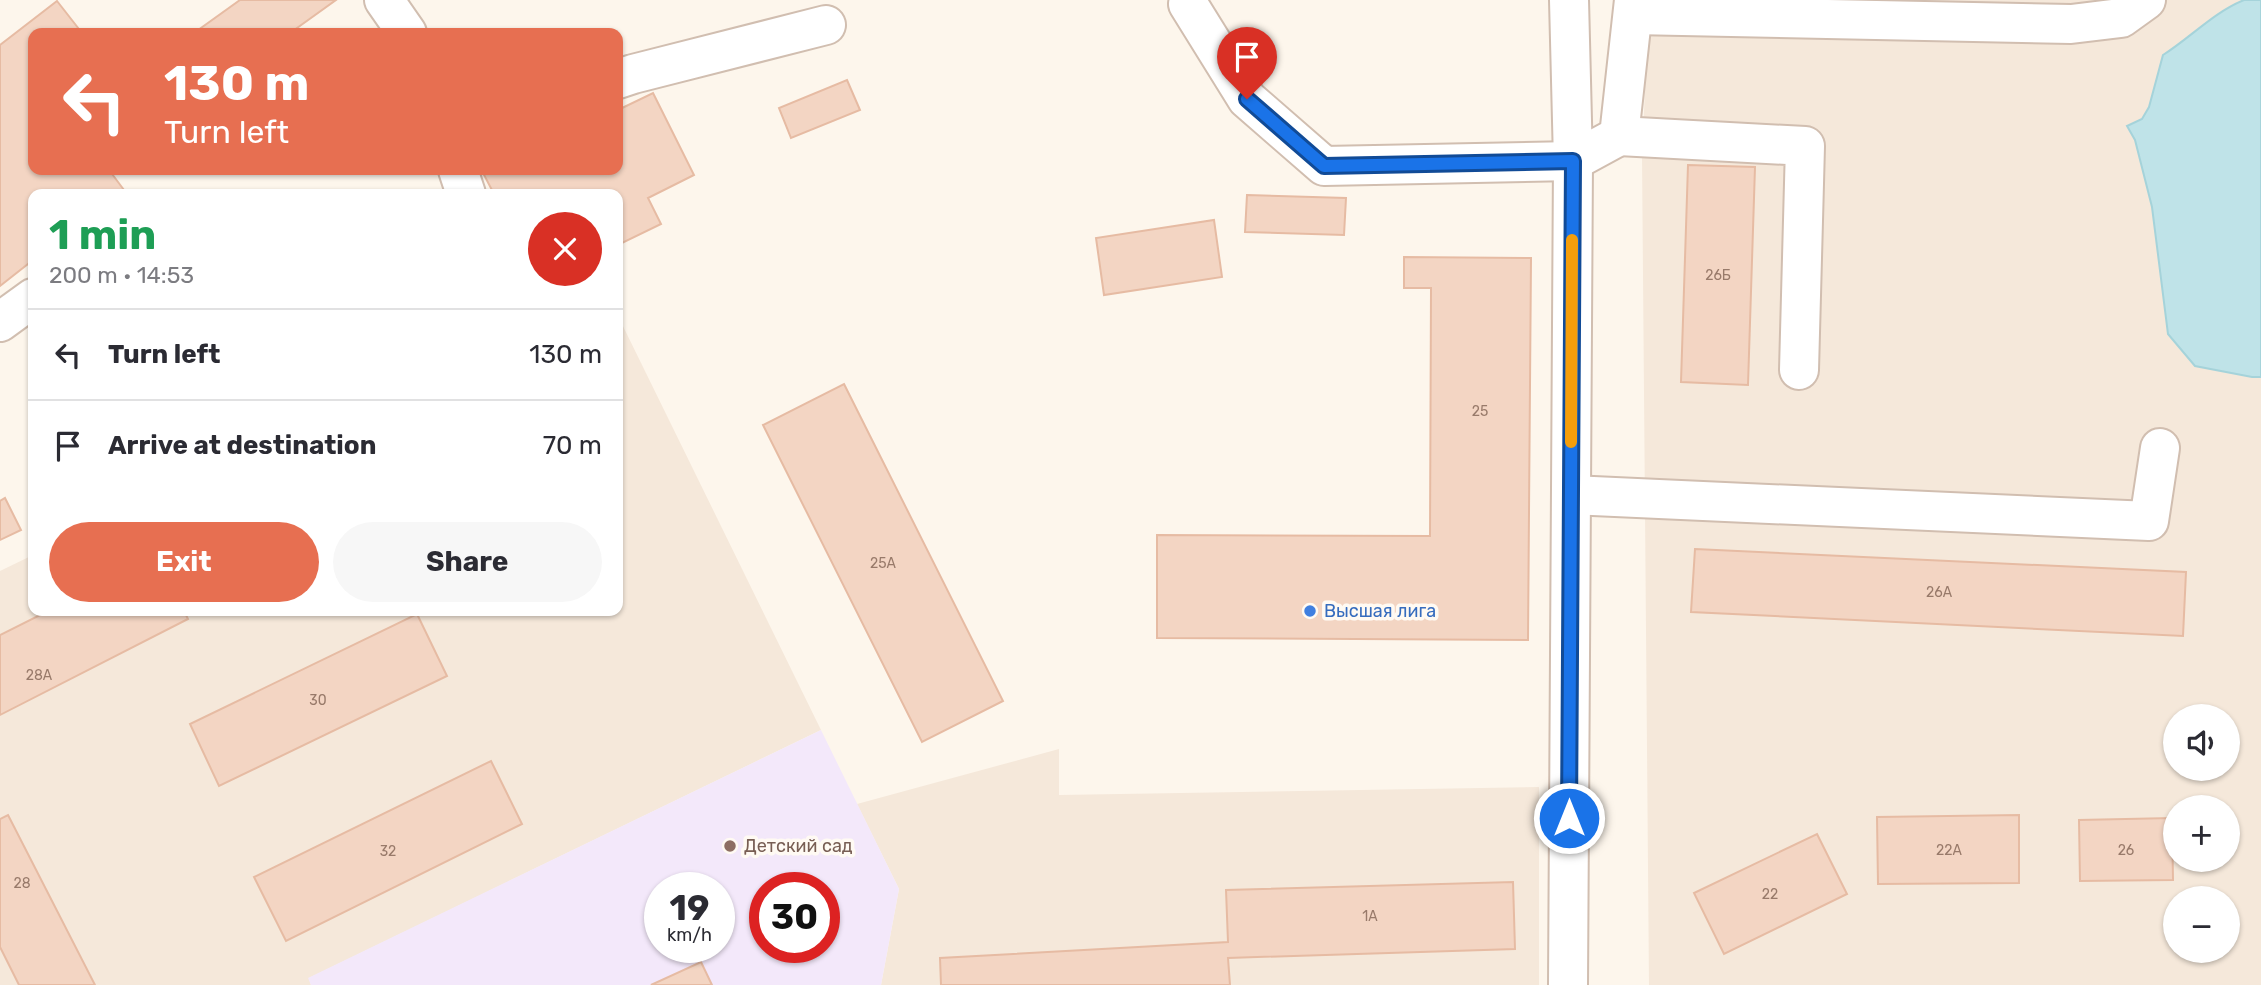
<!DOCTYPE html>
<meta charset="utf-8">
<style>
body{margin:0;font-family:Rubik,sans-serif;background:#f7f7f7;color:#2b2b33;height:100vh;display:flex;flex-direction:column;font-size:26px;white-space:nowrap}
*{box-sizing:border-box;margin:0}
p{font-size:23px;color:#7c7c81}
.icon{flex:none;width:38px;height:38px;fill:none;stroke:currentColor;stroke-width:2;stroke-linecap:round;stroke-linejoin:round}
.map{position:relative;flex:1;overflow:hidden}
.side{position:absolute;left:28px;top:189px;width:595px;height:427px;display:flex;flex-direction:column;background:#fff;border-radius:14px;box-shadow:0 2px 5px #0004}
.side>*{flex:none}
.top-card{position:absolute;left:28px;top:28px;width:595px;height:147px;border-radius:14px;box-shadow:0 2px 5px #0004;background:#e76f51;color:#fff;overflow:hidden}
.fabs{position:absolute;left:2163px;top:704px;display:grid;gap:14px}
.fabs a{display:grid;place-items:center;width:77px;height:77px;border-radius:50%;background:#fff;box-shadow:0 2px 5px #0004;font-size:35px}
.speed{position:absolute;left:644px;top:872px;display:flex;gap:14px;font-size:35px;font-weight:700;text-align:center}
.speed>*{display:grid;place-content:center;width:91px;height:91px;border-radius:50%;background:#fff;box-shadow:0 2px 5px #0004;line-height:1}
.speed small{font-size:18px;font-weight:400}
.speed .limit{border:10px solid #d22;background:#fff;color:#111}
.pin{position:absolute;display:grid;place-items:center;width:60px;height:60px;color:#fff;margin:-72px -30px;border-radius:50% 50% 50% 0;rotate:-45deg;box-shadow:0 0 7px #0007}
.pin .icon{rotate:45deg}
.me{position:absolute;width:77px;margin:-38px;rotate:0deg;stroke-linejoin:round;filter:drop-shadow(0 0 5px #0008)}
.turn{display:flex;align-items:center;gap:24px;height:147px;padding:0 21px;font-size:32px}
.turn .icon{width:91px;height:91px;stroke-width:2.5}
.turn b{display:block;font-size:49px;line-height:60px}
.round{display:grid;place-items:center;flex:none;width:74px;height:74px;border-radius:37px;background:#f7f7f7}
.overview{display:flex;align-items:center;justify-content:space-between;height:119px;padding:0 21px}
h1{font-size:42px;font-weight:700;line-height:52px;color:#1e9e55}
.cta{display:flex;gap:14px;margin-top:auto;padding:14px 21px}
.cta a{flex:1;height:80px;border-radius:42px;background:#e76f51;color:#fff;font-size:28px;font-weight:700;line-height:80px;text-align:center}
.cta a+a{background:#f7f7f7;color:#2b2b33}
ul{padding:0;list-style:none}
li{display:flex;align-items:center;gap:21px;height:91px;padding:0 21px;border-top:2px solid #e1e1e2}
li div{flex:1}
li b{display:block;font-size:26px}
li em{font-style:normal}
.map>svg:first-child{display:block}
.residential{fill:#f5e8da;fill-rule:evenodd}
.education{fill:#f3e8fa;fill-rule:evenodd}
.water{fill:#bfe3e8;stroke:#a5d3da;stroke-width:2}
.building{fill:#f3d5c3;stroke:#e6bba3;stroke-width:2}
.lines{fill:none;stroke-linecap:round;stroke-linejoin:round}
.minor-casing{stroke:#d1beb0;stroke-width:42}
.minor{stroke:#fff;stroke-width:38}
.route-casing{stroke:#114b97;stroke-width:18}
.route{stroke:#1a73e8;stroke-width:12}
.slow{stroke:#f59e0b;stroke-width:12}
.shop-dot{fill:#3f7fe0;stroke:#fffaf3;stroke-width:2.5}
.education-dot{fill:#8d6e63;stroke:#fffaf3;stroke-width:2.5}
.labels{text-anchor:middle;stroke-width:7;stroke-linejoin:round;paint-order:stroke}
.number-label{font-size:14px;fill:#987a6a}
.shop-label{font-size:18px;fill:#366cbe;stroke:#fffaf3;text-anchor:start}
.education-label{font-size:18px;fill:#785e54;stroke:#fffaf3;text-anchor:start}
</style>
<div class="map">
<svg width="2261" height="985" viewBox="0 0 2261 985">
<rect width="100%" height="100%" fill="#fdf6ec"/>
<g class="residential">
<path d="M1649,0h612v985h-612l-7,-829zM2175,716h53v52h-53zM2175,807h53v52h-53zM2175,898h53v52h-53z"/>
<polygon points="618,316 821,730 309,978 311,985 0,985 0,571 33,555 33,611 618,611"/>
<polygon points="1059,749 1059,795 1539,787 1539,985 881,985 899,889 857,804"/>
</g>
<path class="education" d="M821,730l78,159 -18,96h-570l-3,-7zM660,887h59v60h-59zM765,887h59v60h-59z"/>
<path class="water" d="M2244,0h17v377h-9l-57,-11 -27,-32 -16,-127 -17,-67 -8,-14 15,-7 7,-12 14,-52c27,-17 51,-43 81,-55z"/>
<g class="building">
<polygon points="240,0 336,0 290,33 194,33"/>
<polygon points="57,1 82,33 33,33 33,170 109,170 124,190 119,194 33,194 33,260 0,286 0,45"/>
<polygon points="847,80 860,110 791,138 779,108"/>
<polygon points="653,93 694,175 648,198 661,224 618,245 618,194 494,194 482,171 483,170 618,170 618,110"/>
<polygon points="1688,165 1755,167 1748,385 1681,382"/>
<polygon points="1247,195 1346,198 1344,235 1245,232"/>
<polygon points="1214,220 1222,277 1104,295 1096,238"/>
<polygon points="1404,257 1531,258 1528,640 1157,638 1157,535 1430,536 1431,288 1404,288"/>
<polygon points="844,384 1003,701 922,742 763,425"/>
<polygon points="5,498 21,530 0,540 0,501"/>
<polygon points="1695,549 2186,572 2183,636 1691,612"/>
<polygon points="48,611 184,611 188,619 0,715 0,635"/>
<polygon points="417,614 447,676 219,786 190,724"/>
<polygon points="491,761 522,824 286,941 254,877"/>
<polygon points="8,815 95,985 19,985 0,947 0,819"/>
<polygon points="2019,815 2019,883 1878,884 1877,817"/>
<polygon points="2172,818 2173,880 2080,881 2079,820"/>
<polygon points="1817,834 1847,894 1724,954 1694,893"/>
<polygon points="1513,882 1515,949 1228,958 1230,985 941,985 940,958 1228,942 1226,890"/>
<polygon points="701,962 712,985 651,985"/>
</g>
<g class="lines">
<g class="minor-casing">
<g id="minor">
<polyline points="384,0 407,33"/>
<polyline points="1188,4 1247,99 1324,166 1573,161 1619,136 1634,0"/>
<polyline points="1633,15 2071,24 2121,18 2146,0"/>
<polyline points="618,79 633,74 826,25"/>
<polyline points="1619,136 1805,146 1799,370"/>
<polyline points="458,170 466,194"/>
<polyline points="0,322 33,298"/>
<polyline points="1571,495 2149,521 2160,448"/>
<polyline points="1568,985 1573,161 1569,0"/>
</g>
</g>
<use href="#minor" class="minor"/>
</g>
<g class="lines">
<g class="route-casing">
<polyline id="route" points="1247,99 1324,166 1573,161 1569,818"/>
</g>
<use href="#route" class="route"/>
<polyline class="slow" points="1571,442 1572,240"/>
</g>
<circle class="shop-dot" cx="1310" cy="611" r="7"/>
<circle class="education-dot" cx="730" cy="846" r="7"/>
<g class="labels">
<g class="number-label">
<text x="1718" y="280">26Б</text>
<text x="1480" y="416">25</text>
<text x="883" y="568">25А</text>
<text x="1939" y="597">26А</text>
<text x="39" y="680">28А</text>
<text x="318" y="705">30</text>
<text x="1949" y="855">22А</text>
<text x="2126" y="855">26</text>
<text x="388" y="856">32</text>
<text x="22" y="888">28</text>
<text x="1770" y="899">22</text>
<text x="1370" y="921">1А</text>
</g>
<g class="shop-label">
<text x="1324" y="617">Высшая лига</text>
</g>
<g class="education-label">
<text x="744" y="852">Детский сад</text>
</g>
</g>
</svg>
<div class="fabs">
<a><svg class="icon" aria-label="sound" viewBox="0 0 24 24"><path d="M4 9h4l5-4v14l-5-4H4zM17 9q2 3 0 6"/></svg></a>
<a>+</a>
<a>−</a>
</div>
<div class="speed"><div>19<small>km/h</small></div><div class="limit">30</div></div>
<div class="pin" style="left:1247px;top:99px;background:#d93025"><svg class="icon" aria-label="arrive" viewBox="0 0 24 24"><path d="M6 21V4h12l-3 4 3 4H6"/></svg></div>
<svg class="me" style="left:1569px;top:818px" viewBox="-20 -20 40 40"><circle r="17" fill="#1a73e8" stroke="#fff" stroke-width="3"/><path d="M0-11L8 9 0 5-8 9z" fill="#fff"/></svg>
<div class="top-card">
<div class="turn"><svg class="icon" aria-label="left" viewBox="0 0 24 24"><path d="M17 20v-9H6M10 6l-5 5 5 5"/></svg><div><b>130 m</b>Turn left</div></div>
</div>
<section class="side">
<div class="overview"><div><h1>1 min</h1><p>200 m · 14:53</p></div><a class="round" style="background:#d93025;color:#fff"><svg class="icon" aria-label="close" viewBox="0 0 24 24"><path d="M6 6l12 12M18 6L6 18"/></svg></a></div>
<ul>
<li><svg class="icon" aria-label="left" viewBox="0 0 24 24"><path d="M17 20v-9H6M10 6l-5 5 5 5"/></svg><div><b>Turn left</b></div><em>130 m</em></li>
<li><svg class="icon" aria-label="arrive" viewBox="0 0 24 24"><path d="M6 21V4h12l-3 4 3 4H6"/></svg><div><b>Arrive at destination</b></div><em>70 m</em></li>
</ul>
<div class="cta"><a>Exit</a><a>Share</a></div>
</section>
</div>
